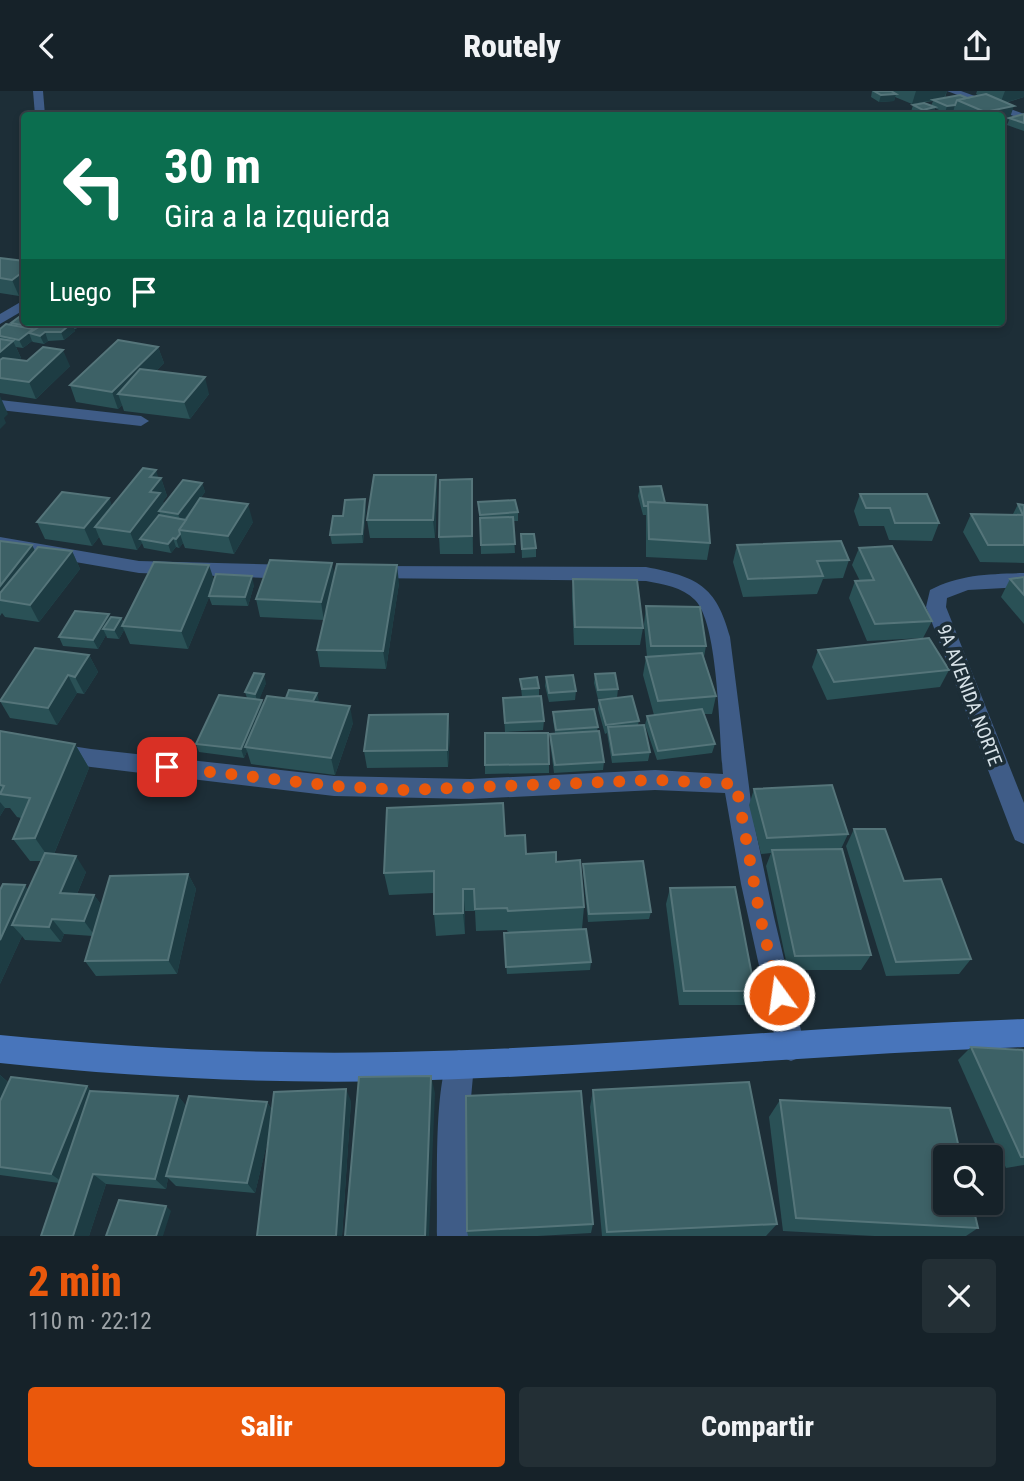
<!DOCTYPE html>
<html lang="es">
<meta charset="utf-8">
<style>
body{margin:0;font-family:"Roboto Condensed",sans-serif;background:#232f35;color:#f1f3f6;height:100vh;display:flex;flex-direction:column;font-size:26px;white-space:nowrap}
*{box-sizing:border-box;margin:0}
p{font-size:23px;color:#9ea4a8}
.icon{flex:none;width:38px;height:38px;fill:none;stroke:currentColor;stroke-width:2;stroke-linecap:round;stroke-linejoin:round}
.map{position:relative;height:1145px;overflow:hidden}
.drawer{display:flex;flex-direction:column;background:#162229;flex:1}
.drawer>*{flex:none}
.banner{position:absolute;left:21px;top:21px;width:984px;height:214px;border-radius:7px;box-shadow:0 4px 10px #0003,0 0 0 2px #353f46;background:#0b6e4f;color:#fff;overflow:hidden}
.tools{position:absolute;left:933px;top:1054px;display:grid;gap:14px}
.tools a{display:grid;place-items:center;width:70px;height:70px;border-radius:7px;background:#162229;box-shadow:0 4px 10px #0003,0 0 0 2px #353f46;font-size:35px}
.pin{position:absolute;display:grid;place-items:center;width:60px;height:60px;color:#fff;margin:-30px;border-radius:14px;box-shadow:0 4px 10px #0006}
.me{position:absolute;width:77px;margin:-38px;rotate:346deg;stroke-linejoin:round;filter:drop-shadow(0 0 5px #0008)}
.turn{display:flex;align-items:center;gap:24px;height:147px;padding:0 28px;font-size:32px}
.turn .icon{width:91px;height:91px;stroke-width:2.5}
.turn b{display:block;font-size:49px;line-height:60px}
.then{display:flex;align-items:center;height:66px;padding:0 28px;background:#0003;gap:14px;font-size:26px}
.round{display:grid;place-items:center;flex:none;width:74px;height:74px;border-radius:7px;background:#232f35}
.headline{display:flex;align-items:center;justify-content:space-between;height:119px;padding:0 28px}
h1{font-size:42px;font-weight:800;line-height:52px;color:#ea580c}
.action{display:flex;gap:14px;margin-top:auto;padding:14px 28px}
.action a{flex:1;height:80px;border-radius:7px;background:#ea580c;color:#fff;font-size:28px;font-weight:800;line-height:80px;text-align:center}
.action a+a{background:#232f35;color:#f1f3f6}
header{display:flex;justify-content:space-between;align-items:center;height:91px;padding:0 28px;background:#162229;font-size:32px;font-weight:800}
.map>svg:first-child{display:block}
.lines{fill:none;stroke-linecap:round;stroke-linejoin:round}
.street{fill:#3f5c87;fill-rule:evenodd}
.secondary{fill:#4875bb;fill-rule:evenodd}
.wall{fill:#2a5156}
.shaded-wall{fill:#1d3c43}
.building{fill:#3d6166;stroke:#55757a;stroke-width:2}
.route{stroke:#ea580c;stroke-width:12;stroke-dasharray:0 21.6}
.labels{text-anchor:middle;stroke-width:7;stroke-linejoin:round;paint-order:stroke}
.street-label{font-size:19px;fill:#d7e2e8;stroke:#1d2e37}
</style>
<header><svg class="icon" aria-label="back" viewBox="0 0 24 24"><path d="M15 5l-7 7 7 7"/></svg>Routely<svg class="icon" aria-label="share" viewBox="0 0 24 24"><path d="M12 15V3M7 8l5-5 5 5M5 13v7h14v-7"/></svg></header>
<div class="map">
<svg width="1024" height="1145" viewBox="0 0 1024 1145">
<rect width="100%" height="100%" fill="#1d2e37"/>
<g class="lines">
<g class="street">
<polygon points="33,0 43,0 45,24 35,24"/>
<polygon points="947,0 961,0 1024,23 1024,29"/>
<polygon points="24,209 24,219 0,233 0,223"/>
<polygon points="0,309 141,325 149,330 141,335 0,319"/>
<polygon points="0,446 139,470 293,474 300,476 303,481 300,486 293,488 139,482 0,458"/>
<path d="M371,475l275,1c51,10 70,18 84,70l23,181 21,99 31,130 -4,10 -10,4 -10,-4 -4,-10 -36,-163 -16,-91 -70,-3 -185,9 -136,-3 -243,-29 -91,-14v-18l91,14 243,27 136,3 185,-9 68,4c-4,-37 -4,-150 -28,-174 -13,-13 -32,-16 -49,-19l-282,-3 -3,-5 3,-5z"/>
<path d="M1024,482v14l-56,3 -21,8 -1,9 78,196v41l-9,-4 -3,-7 -86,-226 4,-17c30,-16 61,-16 94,-17z"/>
<path d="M459,959l10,5 5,10 -4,44 -1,127h-32c1,-46 -4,-142 12,-181z"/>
</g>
<path class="secondary" d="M1024,928v28c-210,7 -418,29 -628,34 -133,3 -264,-4 -396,-18v-28c132,13 263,20 396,17 210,-4 418,-26 628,-33z"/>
</g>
<g class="wall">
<polygon points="872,0 947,0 945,7 967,7 979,5 976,3 977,0 1024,0 1024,6 1005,12 1010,27 1024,23 1024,40 1007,34 1009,29 1001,30 1001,24 957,24 953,22 953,21 945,22 935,17 933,23 918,24 911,21 913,14 931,15 933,10 912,13 895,6 894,10 879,11 871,6"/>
<polygon points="0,167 24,170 24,201 19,205 0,202"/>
<polygon points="24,210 24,231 85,231 76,238 74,238 75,240 64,249 48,250 44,253 33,251 32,250 23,257 16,256 21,267 18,269 70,275 36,308 0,302 0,238 11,234 11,232 24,224 20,214"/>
<polygon points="158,256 164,272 156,280 209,303 190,328 124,320 122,314 118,318 76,311 70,294"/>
<polygon points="436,384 437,401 435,447 370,447 367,429"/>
<polygon points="158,387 161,387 167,405 163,410 164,414 202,392 205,401 184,429 253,431 234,463 185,457 183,452 179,457 176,456 171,462 144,457 142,452 137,459 103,454 99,446 92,455 45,448 37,431 109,407 112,416"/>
<polygon points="472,388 473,463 440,463 439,446"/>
<polygon points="640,396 666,412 710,452 707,469 646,466 646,424 643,424 638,405"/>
<polygon points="860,403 939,432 932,450 889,449 884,435 859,435 854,420"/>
<polygon points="478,411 518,421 518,430 513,430 515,462 481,463 480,433"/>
<polygon points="1018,413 1024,414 1024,472 980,471 963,441 971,423 1013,423"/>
<polygon points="366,417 363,452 332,453 330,444 343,425"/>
<polygon points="521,443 536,457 536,466 522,467"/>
<polygon points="0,450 32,454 35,460 72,460 80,478 39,531 5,526 2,522 0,525"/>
<polygon points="737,454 849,469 843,487 823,488 817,503 743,506 733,471"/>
<polygon points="859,457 932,530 923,547 867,550 849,507 855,490 860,490 852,474"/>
<polygon points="335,483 399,492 386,578 320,576 317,559 324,529 260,526 256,508"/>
<polygon points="1024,486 1024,533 1001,506 1010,488"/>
<polygon points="573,488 643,537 640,554 574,554 572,506"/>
<polygon points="214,490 254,494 248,515 212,514 209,506 188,558 130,553 124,539 119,548 107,547 106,544 98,558 63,555 59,546 110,527 121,527 124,532"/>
<polygon points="646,515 706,555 704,566 716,605 712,623 703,623 715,653 712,662 657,669 645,634 647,625 654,624 643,584 646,566 647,566 644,533"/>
<polygon points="818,559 949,579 940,596 827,609 812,576"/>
<polygon points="89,564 98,581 84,603 77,602 57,634 10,627 0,610"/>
<polygon points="595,583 618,598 617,607 639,630 638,634 650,661 648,670 612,672 607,642 605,643 598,618 599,609 616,607 598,608 594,592"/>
<polygon points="546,586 576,600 575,609 549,611 545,595"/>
<polygon points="520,588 539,597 539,605 544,630 543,639 505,641 503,607 522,606"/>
<polygon points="266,592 259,608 263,613 286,607 317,602 318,611 353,632 335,684 251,673 247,660 244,667 199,661 196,653 247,607 245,601"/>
<polygon points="553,621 598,636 597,640 604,671 603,679 554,682 550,651 550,643 555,642 553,629"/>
<polygon points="0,640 75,653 89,677 54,763 86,781 77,803 94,804 102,815 188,783 196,798 177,883 96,885 85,870 93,845 64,843 61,851 25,849 22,845 0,893 0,799 29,799 42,770 30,770 13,748 21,727 17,726 10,717 5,717 0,725"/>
<polygon points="450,640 448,676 367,677 364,660"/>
<polygon points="485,642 549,673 549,682 485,683"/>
<polygon points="754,698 848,743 841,758 871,864 861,879 788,879 766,775 771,762 761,763 749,714"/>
<polygon points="854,738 904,790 971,868 959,883 886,885 846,755"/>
<polygon points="505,745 526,763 556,771 584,816 582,838 508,842 507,839 476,840 475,820 465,820 465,843 436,845 434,823 434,802 389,804 384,782"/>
<polygon points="583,773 651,821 649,828 588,831 583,781"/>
<polygon points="670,797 755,900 748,914 679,914 666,813"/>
<polygon points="504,850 591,871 590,879 507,883"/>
<polygon points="971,956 1024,962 1024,1074 1006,1077 958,969"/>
<polygon points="0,984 8,991 87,995 91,1000 178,1005 186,1015 267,1011 272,1019 351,1010 342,1145 257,1145 269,1043 255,1102 176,1095 168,1087 166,1098 106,1093 89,1145 41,1145 59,1092 0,1084"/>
<polygon points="593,999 777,1133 766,1145 602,1145 590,1016"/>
<polygon points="780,1009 978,1137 966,1145 874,1145 783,1140 769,1026"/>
<polygon points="593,1133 591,1142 538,1145 468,1145 467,1140"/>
</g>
<g class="shaded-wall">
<polygon points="916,0 947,0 944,7 912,13"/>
<polygon points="1005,0 1024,0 1024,6 1000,13"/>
<polygon points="896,3 894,10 879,11 881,4"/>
<polygon points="955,14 953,21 945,22 947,15"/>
<polygon points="1014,15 1009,29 1001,30 1001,24 984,24 985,21"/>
<polygon points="935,16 933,23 922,24 923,19"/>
<polygon points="24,180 24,201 19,205 12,189"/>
<polygon points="74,231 85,231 76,238"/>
<polygon points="72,232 75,240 64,249 61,241"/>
<polygon points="33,238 35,244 29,242 32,250 23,257 19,249"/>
<polygon points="45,241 48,250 44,253 40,245"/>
<polygon points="13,250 21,267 0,284 0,261"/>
<polygon points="158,256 164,272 132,304 118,303 122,314 118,318 112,301"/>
<polygon points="63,259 70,275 36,308 29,291"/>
<polygon points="205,286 209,303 190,328 184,311"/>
<polygon points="0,305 8,323 4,327 6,332 0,338"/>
<polygon points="156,379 159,389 161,387 167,405 163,410 166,420 159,420 161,426 140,448 142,452 137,459 130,441 150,401 150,386"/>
<polygon points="436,384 437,401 435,447 433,429"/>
<polygon points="202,392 205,401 181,432 178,423"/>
<polygon points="109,407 116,425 95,436 99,446 92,455 84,437"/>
<polygon points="365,408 366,417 363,452 362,443"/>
<polygon points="248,413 253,431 234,463 228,445"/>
<polygon points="180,443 183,452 179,457 176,448"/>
<polygon points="173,447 176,456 171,462 168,453"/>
<polygon points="32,454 41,472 0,509 0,495"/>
<polygon points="72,460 80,478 39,531 30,514"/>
<polygon points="332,472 336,490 324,529 321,511"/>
<polygon points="209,474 215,492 188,558 181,540"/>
<polygon points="397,474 399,492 386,578 383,560"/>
<polygon points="252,485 254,494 248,515 245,506"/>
<polygon points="109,523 113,532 103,538 106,544 98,558 93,549"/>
<polygon points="121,527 125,536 122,535 124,539 119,548 114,539"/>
<polygon points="89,564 98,581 84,603 75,586"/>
<polygon points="264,583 266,592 258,612 255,603"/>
<polygon points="68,584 77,602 57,634 48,617"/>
<polygon points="317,602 319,610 314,622 312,613"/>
<polygon points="262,609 264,617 245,656 247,660 244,667 241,658"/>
<polygon points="350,615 353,632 335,684 331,667"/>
<polygon points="448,623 450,640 448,676 447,659"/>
<polygon points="75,653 89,677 51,770 35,747"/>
<polygon points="0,711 5,717 0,725"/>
<polygon points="76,765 86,781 71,817 60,802"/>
<polygon points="188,783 196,798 177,883 168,869"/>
<polygon points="25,794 37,810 12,834 22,845 0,893 0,849"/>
<polygon points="463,798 465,820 465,843 463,822"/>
<polygon points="94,804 105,819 95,845 84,830"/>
<polygon points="52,828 64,843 61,851 49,836"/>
<polygon points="0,984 13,996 0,1027"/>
<polygon points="431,985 435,1002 429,1145 425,1145"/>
<polygon points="87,995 99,1008 65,1093 51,1083"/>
<polygon points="346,998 351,1010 342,1145 336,1145"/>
<polygon points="178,1005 188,1017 166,1085 168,1087 166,1098 155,1088"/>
<polygon points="267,1011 274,1023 255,1102 247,1092"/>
<polygon points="93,1083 106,1093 89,1145 73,1145"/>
<polygon points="166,1115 171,1120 163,1145 156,1145"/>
</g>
<g class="building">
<polygon points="874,0 891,0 896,3 881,4"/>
<polygon points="986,3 1014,15 985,21 957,9"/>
<polygon points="960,4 967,7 957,9 955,14 947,15 933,9"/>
<polygon points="924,12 935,16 923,19 913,14"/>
<polygon points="1024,23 1024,32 1009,27"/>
<polygon points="0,167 24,170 24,180 12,189 0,187"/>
<polygon points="23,223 24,224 24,231 72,232 61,241 45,241 40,245 29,242 37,237 11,232"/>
<polygon points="6,233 33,238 19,249 0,245 0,238"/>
<polygon points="0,248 13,250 0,261"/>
<polygon points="118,249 158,256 112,301 70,294"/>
<polygon points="43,256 63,259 29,291 0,287 0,269 3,267 27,270"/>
<polygon points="140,278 205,286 184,311 118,303"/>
<polygon points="143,377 156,379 150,386 161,387 150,401 160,402 130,441 95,436"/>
<polygon points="374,384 436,384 433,429 367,429"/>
<polygon points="472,388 472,445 439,446 440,389"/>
<polygon points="183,389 202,392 178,423 159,420"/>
<polygon points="661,395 665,412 648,411 648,415 644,415 640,396"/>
<polygon points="62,401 109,407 84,437 37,431"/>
<polygon points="860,403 927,403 939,432 895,432 890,417 866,417"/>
<polygon points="200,407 248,413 228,445 179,439"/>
<polygon points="365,408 362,443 330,444 333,425 343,425 345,409"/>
<polygon points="515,409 518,421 480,424 478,411"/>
<polygon points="648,411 707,414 710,452 649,448"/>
<polygon points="1018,413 1024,414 1024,454 988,454 971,423 1023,424"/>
<polygon points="159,424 186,429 179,439 180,443 176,448 173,447 168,453 140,448"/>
<polygon points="513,426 515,453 481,454 480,427"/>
<polygon points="521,443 534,443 536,457 522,458"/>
<polygon points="0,450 32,454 0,495"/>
<polygon points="841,450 849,469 817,470 823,485 748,488 737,454"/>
<polygon points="892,455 932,530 875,533 855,490 874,489 859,457"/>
<polygon points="38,456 72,460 30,514 0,509 0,502"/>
<polygon points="270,469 332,472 321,511 256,508"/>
<polygon points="154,471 209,474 181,540 122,535"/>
<polygon points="337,473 397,474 383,560 317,559"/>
<polygon points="216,483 252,485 245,506 209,505"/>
<polygon points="1024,486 1024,504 1010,488"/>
<polygon points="573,488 637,489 643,537 575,536"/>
<polygon points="646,515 700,516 706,555 651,555"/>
<polygon points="75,520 109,523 93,549 59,546"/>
<polygon points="111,526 121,527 114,539 103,538"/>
<polygon points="929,547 949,579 834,591 818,559"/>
<polygon points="35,557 89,564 75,586 68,584 48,617 0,610"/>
<polygon points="702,562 716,605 658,610 646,566"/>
<polygon points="254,582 264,583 255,603 245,601"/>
<polygon points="615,582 618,598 598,599 595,583"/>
<polygon points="573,584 576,600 549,602 546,586"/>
<polygon points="537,586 539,597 522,598 520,588"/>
<polygon points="289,599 317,602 313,610 286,607"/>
<polygon points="219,604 262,609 241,658 196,653"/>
<polygon points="267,605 350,615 331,667 245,656"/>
<polygon points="541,605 544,630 505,632 503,607"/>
<polygon points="632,605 639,630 606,634 599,609"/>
<polygon points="594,618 598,636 556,639 553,621"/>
<polygon points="702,618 715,653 658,660 647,625"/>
<polygon points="448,623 447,659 364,660 369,624"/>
<polygon points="644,634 650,661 613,664 608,636"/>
<polygon points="0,640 75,653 35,747 13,748 30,707 0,703 4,695 0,694"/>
<polygon points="599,640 604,671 555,674 550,643"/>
<polygon points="485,642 548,642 549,673 485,674"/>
<polygon points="832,694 848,743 767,747 754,698"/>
<polygon points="503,712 505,745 525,744 526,763 556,761 556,771 580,769 584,816 508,820 507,817 475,818 474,798 463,798 463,822 434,823 434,780 384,782 387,717"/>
<polygon points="854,738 885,738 904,790 941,788 971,868 896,871"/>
<polygon points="842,758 871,864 795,865 772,759"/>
<polygon points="45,762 76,765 60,802 94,804 84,830 52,828 49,836 12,834"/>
<polygon points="643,770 651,821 589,823 583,773"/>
<polygon points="188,783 168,869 85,870 110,785"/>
<polygon points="3,793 25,794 0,849 0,799"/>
<polygon points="735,796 755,900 684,900 670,797"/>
<polygon points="586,838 591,871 506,876 504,842"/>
<polygon points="971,956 1023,959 1024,962 1024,1066 1021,1066"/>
<polygon points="431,985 425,1145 345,1145 359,986"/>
<polygon points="11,986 87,995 51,1083 0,1076 0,1010"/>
<polygon points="749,991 777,1133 607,1141 593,999"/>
<polygon points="346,998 336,1145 257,1145 274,1001"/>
<polygon points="90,1000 178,1005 155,1088 93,1083 73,1145 41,1145"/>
<polygon points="581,1000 593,1133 467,1140 466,1005"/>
<polygon points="189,1005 267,1011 247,1092 166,1085"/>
<polygon points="780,1009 950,1017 961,1066 945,1066 945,1111 972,1111 978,1137 796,1127"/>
<polygon points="119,1109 166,1115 156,1145 106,1145"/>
</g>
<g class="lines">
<polyline class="route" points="167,676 334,695 404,699 655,689 736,693 760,825 779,904"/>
</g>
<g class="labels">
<g class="street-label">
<text transform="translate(970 604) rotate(69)" y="7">9A AVENIDA NORTE</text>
</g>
</g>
</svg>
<div class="tools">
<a><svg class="icon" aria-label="search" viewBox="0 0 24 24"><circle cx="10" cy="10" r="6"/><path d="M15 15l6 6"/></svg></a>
</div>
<div class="pin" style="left:167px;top:676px;background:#d93025"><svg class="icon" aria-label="arrive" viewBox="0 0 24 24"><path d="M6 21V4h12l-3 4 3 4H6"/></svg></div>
<svg class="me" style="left:779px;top:904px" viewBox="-20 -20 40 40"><circle r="17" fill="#ea580c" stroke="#fff" stroke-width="3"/><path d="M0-11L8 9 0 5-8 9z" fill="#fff"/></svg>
<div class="banner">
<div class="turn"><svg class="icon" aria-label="left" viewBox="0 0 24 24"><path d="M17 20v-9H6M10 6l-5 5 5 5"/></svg><div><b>30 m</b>Gira a la izquierda</div></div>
<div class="then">Luego<svg class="icon" aria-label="arrive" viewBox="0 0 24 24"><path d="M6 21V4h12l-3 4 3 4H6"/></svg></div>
</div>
</div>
<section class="drawer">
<div class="headline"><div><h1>2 min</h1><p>110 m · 22:12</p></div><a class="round"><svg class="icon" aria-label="close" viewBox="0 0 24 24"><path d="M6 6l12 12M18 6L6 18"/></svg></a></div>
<div class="action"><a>Salir</a><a>Compartir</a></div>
</section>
